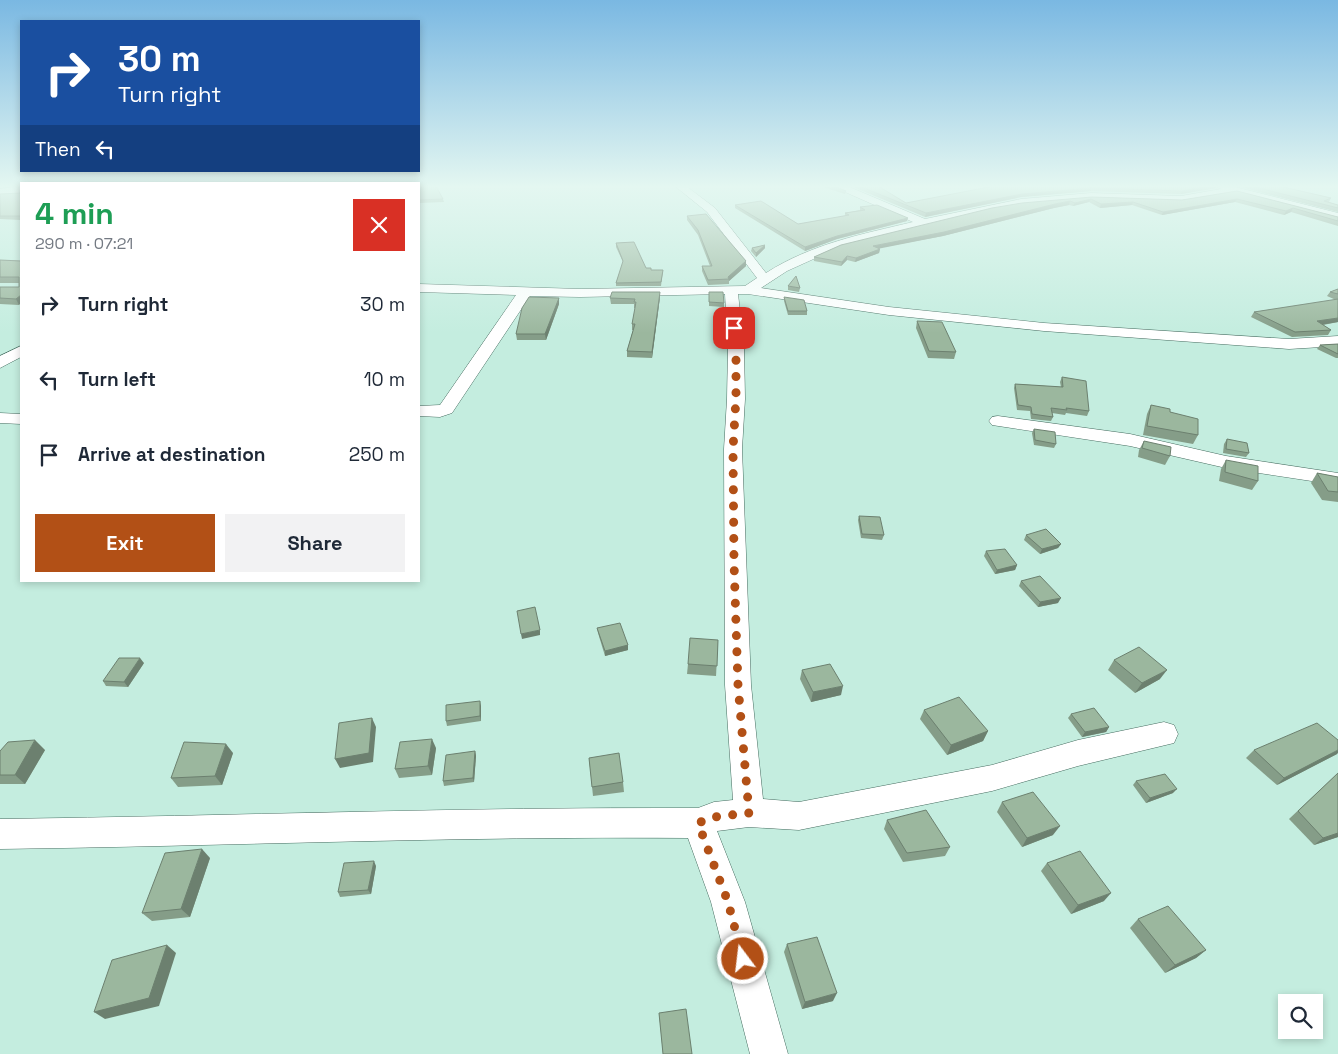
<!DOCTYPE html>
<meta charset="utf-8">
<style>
body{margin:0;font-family:"Space Grotesk",sans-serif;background:#f2f2f3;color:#1f2937;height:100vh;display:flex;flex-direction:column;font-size:19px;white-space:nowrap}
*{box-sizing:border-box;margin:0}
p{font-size:16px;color:#747a83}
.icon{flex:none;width:28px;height:28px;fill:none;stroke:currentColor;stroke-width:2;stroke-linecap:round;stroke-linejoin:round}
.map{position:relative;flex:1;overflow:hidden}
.drawer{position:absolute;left:20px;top:182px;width:400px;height:400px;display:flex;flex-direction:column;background:#fff;border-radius:0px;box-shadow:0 2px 8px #0003}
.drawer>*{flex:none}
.guide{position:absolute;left:20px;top:20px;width:400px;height:152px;border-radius:0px;box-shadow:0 2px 8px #0003;background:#1a4fa0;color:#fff;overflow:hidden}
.fabs{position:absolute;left:1278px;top:994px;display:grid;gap:10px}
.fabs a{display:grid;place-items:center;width:45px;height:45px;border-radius:0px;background:#fff;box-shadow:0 2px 8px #0003;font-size:25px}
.pin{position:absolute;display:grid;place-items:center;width:42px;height:42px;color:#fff;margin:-21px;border-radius:10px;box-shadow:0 2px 8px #0006}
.me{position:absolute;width:55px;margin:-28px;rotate:345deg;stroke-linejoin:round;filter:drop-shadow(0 0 4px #0008)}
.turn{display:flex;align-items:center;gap:18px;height:105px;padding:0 15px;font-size:22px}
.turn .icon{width:65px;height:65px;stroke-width:2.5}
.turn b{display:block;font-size:35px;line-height:42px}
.then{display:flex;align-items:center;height:48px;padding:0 15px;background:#0003;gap:10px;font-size:19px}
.round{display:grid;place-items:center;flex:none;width:52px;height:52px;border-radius:0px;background:#f2f2f3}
.headline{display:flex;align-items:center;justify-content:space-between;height:85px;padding:0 15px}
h1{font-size:30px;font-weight:700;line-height:38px;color:#1e9e55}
.cta{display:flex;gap:10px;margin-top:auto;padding:10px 15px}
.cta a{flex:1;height:58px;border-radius:0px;background:#b25016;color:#fff;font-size:20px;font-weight:700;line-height:58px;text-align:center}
.cta a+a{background:#f2f2f3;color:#1f2937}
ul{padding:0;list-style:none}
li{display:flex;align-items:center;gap:15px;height:75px;padding:0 15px}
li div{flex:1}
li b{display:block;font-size:19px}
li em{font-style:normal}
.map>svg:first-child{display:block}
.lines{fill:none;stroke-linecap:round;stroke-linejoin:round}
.street-casing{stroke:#466c60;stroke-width:1}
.secondary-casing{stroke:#466c60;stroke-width:1}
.street{fill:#fff;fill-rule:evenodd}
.secondary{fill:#fff;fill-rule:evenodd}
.wall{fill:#859d88}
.shaded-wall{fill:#6c806f}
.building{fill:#9bb79e;stroke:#6c806f}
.route{stroke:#b25016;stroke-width:9;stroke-dasharray:0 16.2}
</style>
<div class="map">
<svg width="1338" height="1054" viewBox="0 0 1338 1054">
<rect width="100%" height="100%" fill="#c4eddf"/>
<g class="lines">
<g class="street-casing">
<g id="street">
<path d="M675,186h11l29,22 51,65c45,-29 96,-39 147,-51l-77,-34 -1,-2h12l78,33 96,-20 70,-6 90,3 40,-7 -5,-3h15l107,27v6l-103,-26 -54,9 -90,-3 -70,6 -30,5 -151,37 -53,24 -26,17 128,19 155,16 245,16 49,-3v10l-49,3 -245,-18 -155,-16 -141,-21h-10l6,52 1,53 -3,50 9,236 12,114 36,3 193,-37 86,-25 86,-18 10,3 4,9 -4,9 -96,23 -86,25 -193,39 -50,-3 -32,4 28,71 43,152h-38l-39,-152 -23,-64c-229,-2 -459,8 -688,11v-30c233,-3 465,-12 698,-11l16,-6 19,-2 -8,-115 -1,-236 3,-50 1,-53 -3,-52 -145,3 -50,-1 -78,117 -12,4 -21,-1v-10l21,-1 76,-110 -97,-3v-8l161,5 165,-3 12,-8 -50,-66z"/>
<polygon points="21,346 21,357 0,368 0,356"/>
<polygon points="0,413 21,414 21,424 0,423"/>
<polygon points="998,416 1130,434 1226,456 1338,473 1338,485 1226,468 1130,446 992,425 989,421 992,417"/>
</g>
</g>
<g class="secondary-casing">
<polygon id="secondary" points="21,186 21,194 0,197 0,189"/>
</g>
<use href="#street" class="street"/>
<use href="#secondary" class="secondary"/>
</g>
<g class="wall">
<polygon points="21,186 21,220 0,219 0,194 20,193"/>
<polygon points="419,186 443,199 444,202 419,203"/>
<polygon points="820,186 835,186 846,191 845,194"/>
<polygon points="851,186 878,186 906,203 994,186 1216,188 1181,194 1091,191 1021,197 925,217"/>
<polygon points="1236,186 1279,186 1331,198 1329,202 1338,205 1338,212"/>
<polygon points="1237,191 1338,217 1338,226 1291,212 1284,215 1235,202 1162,215 1132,205 1100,208 1089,202 1073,206 1069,205 1054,208 943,236 878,248 880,249 879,253 855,262 847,260 841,266 814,261 814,257 841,245 1092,197 1182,200"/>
<polygon points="735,205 798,224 845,216 845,213 860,210 860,207 907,221 837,239 805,251 735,208"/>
<polygon points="687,216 746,261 746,266 729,281 729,284 708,285 702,271 702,266 710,266 698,235 687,220"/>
<polygon points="616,243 646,268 651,270 663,270 661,286 616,286 616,283 623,262 616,247"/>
<polygon points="765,245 765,248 756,257 751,251 752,248"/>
<polygon points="0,260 21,261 19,305 0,304 0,287 19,287 19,283 0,283"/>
<polygon points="788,286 800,288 799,292 788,290"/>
<polygon points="1338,289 1338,322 1323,325 1331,330 1328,335 1292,337 1251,317 1254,312 1336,300 1327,296 1330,292"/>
<polygon points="709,292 724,303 724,307 709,306"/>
<polygon points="660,297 652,358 627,357 627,351 633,330 632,330 632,324 635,308 634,308 634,304 611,304 610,298"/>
<polygon points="784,297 807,311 807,315 788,315 784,301"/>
<polygon points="559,298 559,304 546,340 517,340 516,334"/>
<polygon points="917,321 956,352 954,359 928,358 916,328"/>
<polygon points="1338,344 1338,358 1336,358 1317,349 1320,345"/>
<polygon points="1062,377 1089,411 1087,416 1066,413 1065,415 1052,413 1053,417 1051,421 1031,419 1030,411 1017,410 1014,388 1015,384 1061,387 1060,382"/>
<polygon points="1151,405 1170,412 1198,435 1193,444 1143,435 1147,414"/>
<polygon points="1034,429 1056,444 1054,448 1034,445 1032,433"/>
<polygon points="1227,439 1249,453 1246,457 1223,453 1224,444"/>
<polygon points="1144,441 1170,456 1165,465 1138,457 1139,450"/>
<polygon points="1226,460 1258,481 1252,490 1219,481 1221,469"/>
<polygon points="1317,473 1338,477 1338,502 1322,500 1311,483"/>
<polygon points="859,516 884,535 882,540 861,538 858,520"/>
<polygon points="1026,535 1061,544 1058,548 1040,554 1024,540"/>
<polygon points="986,551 1017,565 1015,570 995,574 984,556"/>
<polygon points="1021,581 1058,603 1038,607 1019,586"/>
<polygon points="597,628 628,645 628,650 605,656 598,633"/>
<polygon points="718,640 716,676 687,674 688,664"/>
<polygon points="1114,660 1160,679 1135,693 1108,670"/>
<polygon points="144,663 128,687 106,686 103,681"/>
<polygon points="802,670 841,695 811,702 800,679"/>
<polygon points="481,706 481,721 447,726 446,721"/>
<polygon points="924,710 988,731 983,741 947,755 920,719"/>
<polygon points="1071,714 1109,727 1106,732 1082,737 1068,718"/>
<polygon points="436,748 432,775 399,778 395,769"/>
<polygon points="45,750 25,784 0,784 0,751"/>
<polygon points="1254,750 1337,754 1277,785 1246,758"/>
<polygon points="475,751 476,756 474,782 444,786 443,781"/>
<polygon points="233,753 222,785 178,787 171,778"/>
<polygon points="589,758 623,782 624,792 593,796"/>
<polygon points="1338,773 1338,837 1314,845 1289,819"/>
<polygon points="1136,781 1173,793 1146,803 1133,785"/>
<polygon points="1002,802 1053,835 1022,847 997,812"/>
<polygon points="887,820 950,847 945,856 903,862 884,829"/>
<polygon points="210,858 190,917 152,921 142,913"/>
<polygon points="1047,863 1104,901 1071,914 1041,871"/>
<polygon points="376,866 371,894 340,897 338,892"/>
<polygon points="1138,919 1206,950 1196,958 1165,973 1130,928"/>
<polygon points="787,944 833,1001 802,1009 784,952"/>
<polygon points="659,1013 692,1054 663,1054"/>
</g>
<g class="shaded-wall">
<polygon points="1212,186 1217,186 1216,188 1181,194 1182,191"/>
<polygon points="1092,188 1091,191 1021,197 925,217 926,213 1022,194"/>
<polygon points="1091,199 1089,202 1073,206 1075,203"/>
<polygon points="1237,199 1235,202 1162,215 1163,212"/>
<polygon points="1070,201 1069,205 1054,208 943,236 872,250 873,246 1055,204"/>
<polygon points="1133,202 1132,205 1100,208 1101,204"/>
<polygon points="1293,208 1291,212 1284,215 1286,211"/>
<polygon points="908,218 907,221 837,239 805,251 805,247 837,236"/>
<polygon points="765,245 765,248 756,257 756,253"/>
<polygon points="880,249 879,253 855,262 856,258"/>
<polygon points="847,256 847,260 841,266 842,262"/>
<polygon points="746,261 746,266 729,281 728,277"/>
<polygon points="660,292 660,297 652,358 652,352"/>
<polygon points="21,295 21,303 19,305 16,299"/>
<polygon points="559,298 559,304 546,340 545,334"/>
<polygon points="1338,318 1338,322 1314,326 1317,321"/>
<polygon points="1061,544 1058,548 1040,554 1042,549"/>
<polygon points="1017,565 1015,570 995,574 997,570"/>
<polygon points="1061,598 1058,603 1038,607 1040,602"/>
<polygon points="540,630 540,635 522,639 521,634"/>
<polygon points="628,645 628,650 605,656 605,651"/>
<polygon points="140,658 144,663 128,687 124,682"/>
<polygon points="1167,670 1160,679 1135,693 1142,683"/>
<polygon points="843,686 841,695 811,702 813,692"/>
<polygon points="480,701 481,706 481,721 480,716"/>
<polygon points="372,718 376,727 373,762 340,768 335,759"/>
<polygon points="1109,727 1106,732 1082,737 1085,732"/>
<polygon points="988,731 983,741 947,755 951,745"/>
<polygon points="432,739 436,748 432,775 428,766"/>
<polygon points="35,740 45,750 25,784 15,775"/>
<polygon points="226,744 233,753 222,785 215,776"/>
<polygon points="1338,750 1338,753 1337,754 1277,785 1284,778"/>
<polygon points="475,751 476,756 474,782 473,778"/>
<polygon points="1177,789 1173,793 1146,803 1150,798"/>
<polygon points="1060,826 1053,835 1022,847 1027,838"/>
<polygon points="1338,833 1338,837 1314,845 1323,838"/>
<polygon points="202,849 210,858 190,917 181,909"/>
<polygon points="374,861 376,866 371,894 368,890"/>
<polygon points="1111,893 1104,901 1071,914 1078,905"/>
<polygon points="167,945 176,953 159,1006 105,1019 94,1012"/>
<polygon points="1206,950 1196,958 1165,973 1175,965"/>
<polygon points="837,993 833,1001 802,1009 805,1002"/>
</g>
<g class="building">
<polygon points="21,186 21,216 0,216 0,194 20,193"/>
<polygon points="419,186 436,186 443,199 419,200"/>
<polygon points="831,186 835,186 846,191"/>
<polygon points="859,186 878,186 906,203 994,186 1212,186 1182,191 1092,188 1022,194 926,213"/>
<polygon points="1251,186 1279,186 1331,198 1324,201 1338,205 1338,208"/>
<polygon points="1237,191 1338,217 1338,221 1293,208 1286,211 1237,199 1163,212 1133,202 1101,204 1091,199 1075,203 1070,201 1055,204 944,232 873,246 880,249 856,258 847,256 842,262 814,257 841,245 992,208 1022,203 1092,197 1182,200"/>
<polygon points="761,201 798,224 849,215 845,213 865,210 860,207 877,205 908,218 837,236 805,247 735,205"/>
<polygon points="706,214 746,261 728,277 729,279 708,280 702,266 712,266 698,230 687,216"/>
<polygon points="634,242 646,268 651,268 651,270 663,270 661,282 616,283 623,261 616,243"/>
<polygon points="765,245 756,253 752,248"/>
<polygon points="0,260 21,261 21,295 16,299 0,298 0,287 19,287 19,277 0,277"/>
<polygon points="796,276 800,288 788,286"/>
<polygon points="1338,289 1338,294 1330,292"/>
<polygon points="612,292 660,292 652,352 627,351 635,324 632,324 636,302 634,302 635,299 610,298"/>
<polygon points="709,292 723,292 724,303 709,302"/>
<polygon points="529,297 559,298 545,334 516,334 522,308"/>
<polygon points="784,297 804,300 807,311 788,311"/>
<polygon points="1338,299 1338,318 1317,321 1331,330 1295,332 1254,312"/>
<polygon points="917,321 942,322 956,352 929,351"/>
<polygon points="1338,344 1338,354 1320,345"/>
<polygon points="1062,377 1086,381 1089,411 1066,408 1067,410 1051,408 1053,417 1032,414 1031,407 1018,405 1015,384 1063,387"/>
<polygon points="1151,405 1170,409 1170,412 1198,419 1198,435 1147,426"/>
<polygon points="1034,429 1055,432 1056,444 1035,440"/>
<polygon points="1227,439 1247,443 1249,453 1226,449"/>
<polygon points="1144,441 1171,447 1170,456 1142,448"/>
<polygon points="1226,460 1258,466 1258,481 1225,472"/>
<polygon points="1317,473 1338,477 1338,492 1328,491"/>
<polygon points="859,516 880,517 884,535 862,534"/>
<polygon points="1046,529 1061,544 1042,549 1026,535"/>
<polygon points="1005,549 1017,565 997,570 986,551"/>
<polygon points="1040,576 1061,598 1040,602 1021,581"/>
<polygon points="535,607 540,630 521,634 517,611"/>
<polygon points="620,623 628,645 605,651 597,628"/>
<polygon points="690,638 718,640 717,666 688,664"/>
<polygon points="1139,647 1167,670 1142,683 1114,660"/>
<polygon points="119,658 140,658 124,682 103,681"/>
<polygon points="830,664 843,686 813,692 802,670"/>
<polygon points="959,697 988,731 951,745 924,710"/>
<polygon points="480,701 480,716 446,721 446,705"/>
<polygon points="1094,708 1109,727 1085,732 1071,714"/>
<polygon points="372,718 369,753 335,759 339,723"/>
<polygon points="1317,723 1338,740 1338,750 1284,778 1254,750"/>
<polygon points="432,739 428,766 395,769 400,742"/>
<polygon points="35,740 15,775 0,775 0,751 8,742"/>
<polygon points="184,742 226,744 215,776 171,778"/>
<polygon points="475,751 473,778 443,781 446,755"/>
<polygon points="619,753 623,782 592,787 589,758"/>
<polygon points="1338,773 1338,833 1323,838 1298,811"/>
<polygon points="1165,774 1177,789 1150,798 1136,781"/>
<polygon points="1033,792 1060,826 1027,838 1002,802"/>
<polygon points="926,810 950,847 907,853 887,820"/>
<polygon points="202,849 181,909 142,913 165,853"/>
<polygon points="1080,851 1111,893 1078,905 1047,863"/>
<polygon points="374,861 368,890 338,892 344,863"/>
<polygon points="1168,906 1206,950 1175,965 1138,919"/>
<polygon points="817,937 837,993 805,1002 787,944"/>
<polygon points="167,945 149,998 94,1012 112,960"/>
<polygon points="686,1009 692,1054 663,1054 659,1013"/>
</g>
<linearGradient id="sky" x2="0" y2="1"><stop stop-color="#7ab8e2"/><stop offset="0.56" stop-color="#e4f7f1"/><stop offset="1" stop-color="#e4f7f1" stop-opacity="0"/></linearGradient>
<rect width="1338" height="333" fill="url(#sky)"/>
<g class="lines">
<polyline class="route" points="734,328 736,346 736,398 733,449 734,562 738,685 749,813 714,817 698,823 728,902 743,959"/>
</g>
</svg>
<div class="fabs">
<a><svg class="icon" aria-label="search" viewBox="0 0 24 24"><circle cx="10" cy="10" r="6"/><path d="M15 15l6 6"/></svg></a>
</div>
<div class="pin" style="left:734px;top:328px;background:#d93025"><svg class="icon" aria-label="arrive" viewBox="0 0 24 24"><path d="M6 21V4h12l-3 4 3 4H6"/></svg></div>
<svg class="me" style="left:743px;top:959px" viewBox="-20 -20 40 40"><circle r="17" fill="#b25016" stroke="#fff" stroke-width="3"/><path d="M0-11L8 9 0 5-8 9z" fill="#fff"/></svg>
<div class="guide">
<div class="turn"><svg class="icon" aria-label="right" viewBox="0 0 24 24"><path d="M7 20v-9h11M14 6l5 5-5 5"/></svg><div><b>30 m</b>Turn right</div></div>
<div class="then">Then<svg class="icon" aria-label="left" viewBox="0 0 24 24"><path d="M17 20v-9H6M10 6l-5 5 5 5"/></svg></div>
</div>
<section class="drawer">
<div class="headline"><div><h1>4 min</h1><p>290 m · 07:21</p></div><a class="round" style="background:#d93025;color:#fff"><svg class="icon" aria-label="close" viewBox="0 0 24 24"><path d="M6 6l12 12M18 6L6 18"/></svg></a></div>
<ul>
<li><svg class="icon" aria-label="right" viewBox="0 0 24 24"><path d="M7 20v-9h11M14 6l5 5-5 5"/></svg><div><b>Turn right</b></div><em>30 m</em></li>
<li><svg class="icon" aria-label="left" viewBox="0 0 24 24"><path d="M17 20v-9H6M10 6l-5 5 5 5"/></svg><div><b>Turn left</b></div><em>10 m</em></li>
<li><svg class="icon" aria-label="arrive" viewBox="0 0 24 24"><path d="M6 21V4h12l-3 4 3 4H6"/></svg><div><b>Arrive at destination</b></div><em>250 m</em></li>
</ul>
<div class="cta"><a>Exit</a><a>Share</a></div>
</section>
</div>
